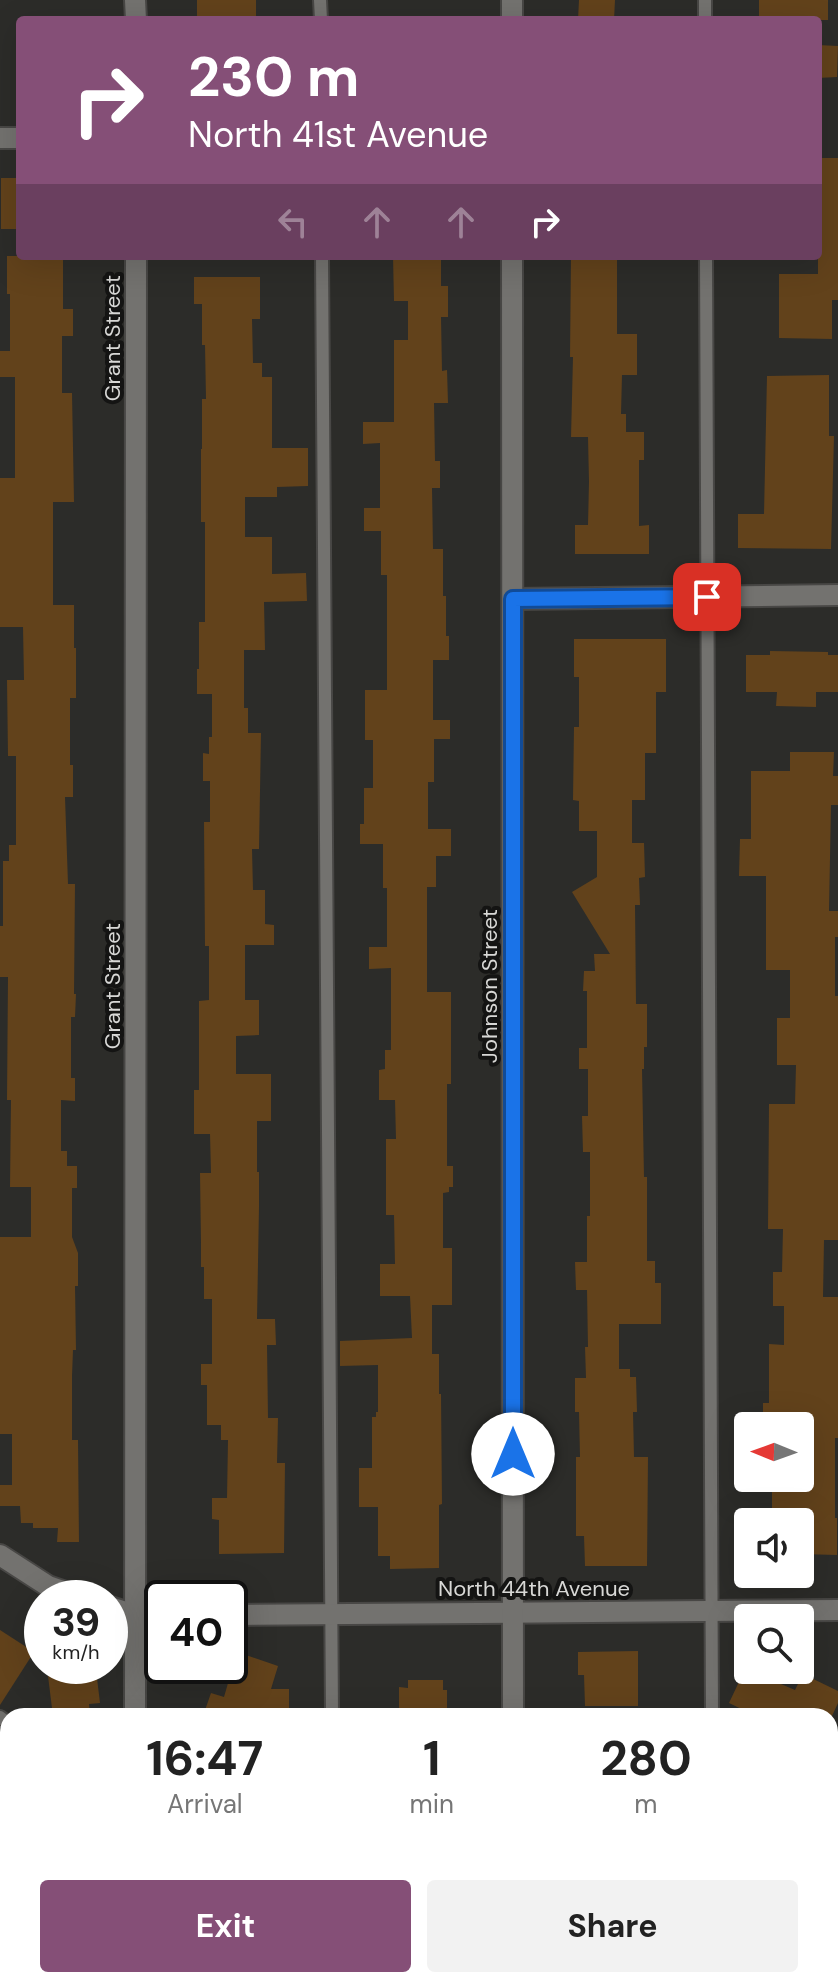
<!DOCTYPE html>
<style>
body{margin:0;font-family:"DM Sans",sans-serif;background:#f2f2f2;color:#222;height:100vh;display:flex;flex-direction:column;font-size:30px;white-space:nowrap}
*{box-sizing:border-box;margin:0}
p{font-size:26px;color:#767676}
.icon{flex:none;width:44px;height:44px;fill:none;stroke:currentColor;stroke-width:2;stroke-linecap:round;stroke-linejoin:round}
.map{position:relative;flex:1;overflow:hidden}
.drawer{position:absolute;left:0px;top:1708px;width:838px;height:280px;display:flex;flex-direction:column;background:#fff;border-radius:24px 24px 0 0;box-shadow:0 8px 32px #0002}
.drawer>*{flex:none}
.banner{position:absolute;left:16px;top:16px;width:806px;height:244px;border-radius:8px;box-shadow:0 8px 32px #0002;background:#854f77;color:#fff;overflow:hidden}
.needle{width:52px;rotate:271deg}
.controls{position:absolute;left:734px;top:1412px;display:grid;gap:16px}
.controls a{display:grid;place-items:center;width:80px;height:80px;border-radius:8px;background:#fff;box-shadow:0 8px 32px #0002;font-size:40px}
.speed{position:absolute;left:24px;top:1580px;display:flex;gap:16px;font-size:40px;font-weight:700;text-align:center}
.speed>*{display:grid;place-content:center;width:104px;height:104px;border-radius:50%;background:#fff;box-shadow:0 8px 32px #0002;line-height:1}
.speed small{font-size:20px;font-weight:400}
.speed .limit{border:4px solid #111;border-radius:12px;background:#fff;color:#111}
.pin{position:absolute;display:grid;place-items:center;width:68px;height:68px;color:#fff;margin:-34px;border-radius:16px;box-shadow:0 4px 12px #0006}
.me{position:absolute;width:88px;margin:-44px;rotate:0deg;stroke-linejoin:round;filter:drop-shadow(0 0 6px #0008)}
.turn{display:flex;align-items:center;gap:28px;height:168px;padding:0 40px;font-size:36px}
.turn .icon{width:104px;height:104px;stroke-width:2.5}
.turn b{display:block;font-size:56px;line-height:68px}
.lanes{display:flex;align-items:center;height:76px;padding:0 40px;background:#0003;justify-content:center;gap:40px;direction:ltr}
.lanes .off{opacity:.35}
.eta{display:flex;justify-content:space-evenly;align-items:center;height:136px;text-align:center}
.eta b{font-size:48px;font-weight:700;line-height:56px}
.button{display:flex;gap:16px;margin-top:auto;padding:16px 40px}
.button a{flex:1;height:92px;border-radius:8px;background:#854f77;color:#fff;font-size:32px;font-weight:700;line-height:92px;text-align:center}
.button a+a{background:#f2f2f2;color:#222}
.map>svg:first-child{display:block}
.building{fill:#62421b}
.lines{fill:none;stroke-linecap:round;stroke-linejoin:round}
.service-casing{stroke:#484745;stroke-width:16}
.minor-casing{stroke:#484745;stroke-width:24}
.tertiary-casing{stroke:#484745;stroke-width:24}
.service{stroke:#73726f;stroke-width:12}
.minor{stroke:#73726f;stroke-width:20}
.tertiary{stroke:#73726f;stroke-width:20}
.route-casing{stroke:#114b97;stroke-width:20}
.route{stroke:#1a73e8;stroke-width:14}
.labels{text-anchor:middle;stroke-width:8;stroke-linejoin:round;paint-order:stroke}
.street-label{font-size:22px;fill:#d8d8d6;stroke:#141413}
</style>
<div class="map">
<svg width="838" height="1988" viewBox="0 0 838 1988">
<rect width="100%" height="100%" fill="#2c2c29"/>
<g class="building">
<rect x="197" y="0" width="59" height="20"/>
<polygon points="579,0 615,0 614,20 578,20"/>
<rect x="759" y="0" width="69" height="20"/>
<polygon points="818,45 838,46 837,77 818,78"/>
<polygon points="818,158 838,158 838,300 832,300 832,339 779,338 779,274 818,274"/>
<rect x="1" y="178" width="19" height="51"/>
<polygon points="7,256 63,256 63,309 73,309 73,336 62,336 62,393 72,393 74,502 53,502 53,605 74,605 74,648 76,648 76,698 70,698 70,765 73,765 73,797 65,797 68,884 75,884 74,994 76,994 75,1017 71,1017 71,1078 75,1078 75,1101 61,1100 61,1151 67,1151 67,1166 77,1166 77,1188 72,1188 72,1237 78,1253 78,1286 75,1286 76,1350 73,1350 72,1376 72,1440 78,1440 79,1542 57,1542 58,1528 33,1528 33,1523 21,1523 20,1506 0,1506 0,1485 12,1485 12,1434 0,1434 0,1237 31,1237 31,1187 10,1187 11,1100 7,1100 8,977 0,977 0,926 3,926 3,861 9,861 9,845 16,845 16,756 8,756 7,680 24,680 23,627 0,627 0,478 15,478 15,377 0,377 0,351 10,351 10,294 7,294"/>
<polygon points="393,256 441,256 441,286 448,286 448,317 441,317 442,371 447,370 448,403 434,403 435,461 440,461 440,488 432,488 433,549 443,549 443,596 446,596 446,636 449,636 449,660 433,660 433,720 450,720 450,739 434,739 434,782 428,782 428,829 451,829 451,856 436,856 436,887 427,887 427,992 451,992 451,1084 447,1084 447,1166 453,1166 453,1187 449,1187 449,1192 443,1193 443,1248 452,1248 452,1305 432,1305 432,1354 439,1354 439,1394 441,1394 442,1504 439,1505 439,1568 390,1569 390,1556 378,1556 378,1507 359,1507 359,1468 372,1468 372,1417 376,1417 376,1412 378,1412 378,1365 340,1366 340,1341 412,1338 410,1296 380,1296 380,1264 395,1264 394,1215 386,1215 386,1139 396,1139 395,1100 379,1100 379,1070 385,1069 385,1050 391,1050 391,968 369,969 369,947 387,947 387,888 383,888 383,844 360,844 360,824 364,824 364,788 373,788 373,740 365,740 365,690 387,690 387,575 381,575 381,531 364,531 364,508 380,508 380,443 363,444 363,422 394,422 394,340 408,340 408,301 394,301"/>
<polygon points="571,256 617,256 617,334 637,334 637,375 622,375 621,414 626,414 626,432 644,432 644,460 639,460 639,526 649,525 649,554 575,554 575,525 588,525 589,482 588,437 571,437 573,357 570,357"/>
<polygon points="194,277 260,277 260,319 252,319 253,363 262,363 262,377 272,377 272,448 308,448 308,486 277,487 277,497 245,497 245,537 272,537 272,574 306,573 307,601 264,602 265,650 244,650 244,708 248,708 248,733 261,733 259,849 252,849 253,890 265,890 265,924 274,925 274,945 245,945 245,1000 259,1000 259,1035 236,1036 236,1074 271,1074 271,1121 257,1121 257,1172 259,1172 259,1207 257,1319 275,1319 276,1345 267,1345 268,1418 278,1418 277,1463 285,1463 284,1553 219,1554 219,1520 212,1519 212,1498 227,1498 228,1440 221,1440 221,1425 207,1425 207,1385 201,1385 201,1364 212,1364 212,1299 204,1299 204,1267 201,1267 201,1243 200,1173 211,1173 210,1134 194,1134 194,1090 199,1090 199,1001 209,1000 209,946 205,946 204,822 210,822 210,781 203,781 203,753 209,754 209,737 212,737 212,694 197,694 197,669 199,669 199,622 205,622 205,522 201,522 201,449 202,449 202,399 206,399 205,345 202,345 202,304 194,304"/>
<polygon points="829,375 829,436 834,436 831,549 738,548 738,514 764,514 767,376"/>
<polygon points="574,639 666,639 666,692 656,692 656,753 645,753 645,800 632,800 632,843 644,843 645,877 639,878 640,905 635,905 636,1004 647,1004 647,1047 644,1047 644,1069 642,1069 644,1177 647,1177 647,1261 655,1261 655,1283 661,1283 661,1324 619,1324 619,1369 630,1369 630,1377 636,1377 637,1412 633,1412 634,1457 648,1457 647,1566 585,1566 584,1536 576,1536 576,1457 580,1457 579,1412 575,1412 575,1378 586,1378 585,1347 588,1347 587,1290 576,1290 575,1262 587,1262 587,1216 590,1216 590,1152 583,1152 582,1116 588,1116 588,1069 579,1069 579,1048 587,1048 587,991 583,991 584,971 595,971 594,954 610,954 572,892 597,877 597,831 579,831 579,801 573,800 574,727 579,727 579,677 574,677"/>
<polygon points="770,651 828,652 828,655 838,655 838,692 816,692 816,707 776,706 777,692 746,692 746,655 770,655"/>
<polygon points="790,752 834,752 833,776 838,776 838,805 831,805 829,911 838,911 838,937 835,937 835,996 838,996 838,1240 824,1240 823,1297 838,1297 838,1438 835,1438 835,1518 837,1518 837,1555 800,1554 800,1522 772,1522 772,1479 800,1478 800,1426 763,1426 763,1403 769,1403 769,1344 784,1345 784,1306 773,1306 773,1272 782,1272 783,1229 768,1229 769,1104 795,1104 796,1065 777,1065 777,1018 790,1018 790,970 766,970 766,876 739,876 740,839 751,839 751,771 790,771"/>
<polygon points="0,1630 34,1652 0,1705"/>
<polygon points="638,1651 638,1706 585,1706 584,1675 578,1675 578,1652"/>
<polygon points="237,1652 278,1666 271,1689 289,1689 289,1716 203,1716 211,1693 224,1697"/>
<polygon points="746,1667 748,1670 795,1690 803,1674 838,1691 838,1703 832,1716 756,1716 729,1703"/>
<polygon points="96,1670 100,1703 89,1704 90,1716 53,1716 48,1676"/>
<polygon points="408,1680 443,1680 443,1690 447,1690 447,1716 399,1716 399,1687 408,1688"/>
</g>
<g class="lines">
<g class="service-casing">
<g id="service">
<polyline points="320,0 321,20"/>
<polyline points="705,0 705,20"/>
<polyline points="322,256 332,1716"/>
<polyline points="706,256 712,1716"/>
<polyline points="0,1717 8,1723"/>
<polyline points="336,1980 336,1988"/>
<polyline points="714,1980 714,1988"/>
</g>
</g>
<g class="minor-casing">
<g id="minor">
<polyline points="135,0 136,20"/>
<polyline points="0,138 20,138"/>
<polyline points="513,599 838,595"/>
<polyline points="0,1555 48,1586 83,1598"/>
<polyline points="110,1607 135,1615 162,1615"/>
<polyline points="230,1615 838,1610"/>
<polyline points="135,1716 136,256"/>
<polyline points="0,1902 8,1909"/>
<polyline points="91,1980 100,1988"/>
<polyline points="133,1988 133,1980"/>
</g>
</g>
<g class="tertiary-casing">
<g id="tertiary">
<polyline points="512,0 512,20"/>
<polyline points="512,256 513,1716"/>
<polyline points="514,1980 514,1988"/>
</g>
</g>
<use href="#service" class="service"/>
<use href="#minor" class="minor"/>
<use href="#tertiary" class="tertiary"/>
</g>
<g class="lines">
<g class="route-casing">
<polyline id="route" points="513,1454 513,599 707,597"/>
</g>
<use href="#route" class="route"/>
</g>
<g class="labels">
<g class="street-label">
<text transform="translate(112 338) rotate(-90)" y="8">Grant Street</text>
<text transform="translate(112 986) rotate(-90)" y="8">Grant Street</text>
<text transform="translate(489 986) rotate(-90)" y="8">Johnson Street</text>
<text x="534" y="1596">North 44th Avenue</text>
</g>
</g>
</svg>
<div class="controls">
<a><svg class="needle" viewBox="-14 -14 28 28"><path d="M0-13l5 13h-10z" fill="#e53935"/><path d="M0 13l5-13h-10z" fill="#767676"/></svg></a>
<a><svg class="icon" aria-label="sound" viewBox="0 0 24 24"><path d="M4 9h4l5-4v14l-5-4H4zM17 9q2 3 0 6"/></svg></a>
<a><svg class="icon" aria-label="search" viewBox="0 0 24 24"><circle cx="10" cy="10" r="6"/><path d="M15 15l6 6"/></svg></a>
</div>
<div class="speed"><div>39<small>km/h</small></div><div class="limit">40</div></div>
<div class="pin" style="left:707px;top:597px;background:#d93025"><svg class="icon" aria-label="arrive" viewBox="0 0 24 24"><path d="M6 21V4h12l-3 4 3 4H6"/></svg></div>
<svg class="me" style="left:513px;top:1454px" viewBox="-20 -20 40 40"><circle r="19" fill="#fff"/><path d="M0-13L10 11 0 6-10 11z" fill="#1a73e8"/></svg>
<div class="banner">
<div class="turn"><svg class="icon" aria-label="right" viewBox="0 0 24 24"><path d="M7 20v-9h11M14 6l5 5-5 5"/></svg><div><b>230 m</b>North 41st Avenue</div></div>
<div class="lanes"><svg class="icon off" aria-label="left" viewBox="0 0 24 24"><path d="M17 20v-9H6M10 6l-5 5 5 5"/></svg><svg class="icon off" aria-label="ahead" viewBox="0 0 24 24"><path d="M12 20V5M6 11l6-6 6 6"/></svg><svg class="icon off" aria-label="ahead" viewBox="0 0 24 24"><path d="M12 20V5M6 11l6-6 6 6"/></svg><svg class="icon" aria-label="right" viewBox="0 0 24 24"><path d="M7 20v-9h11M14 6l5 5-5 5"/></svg></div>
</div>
<section class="drawer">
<div class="eta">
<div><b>16:47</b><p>Arrival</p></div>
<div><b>1</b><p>min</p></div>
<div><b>280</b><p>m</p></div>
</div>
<div class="button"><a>Exit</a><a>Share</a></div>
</section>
</div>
